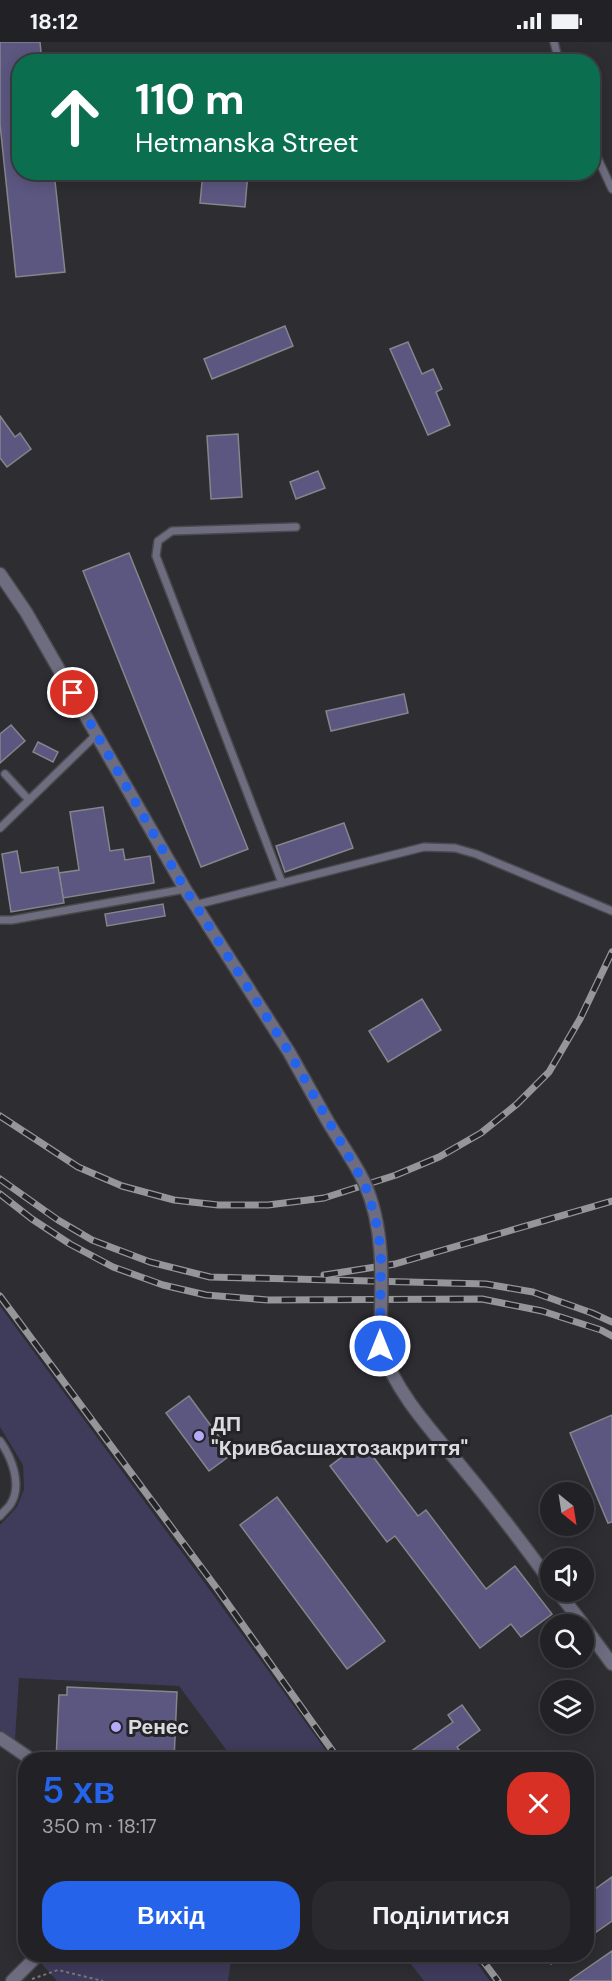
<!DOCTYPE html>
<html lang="uk">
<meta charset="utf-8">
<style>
body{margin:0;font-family:"DM Sans",sans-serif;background:#2a2a2e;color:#f1f3f6;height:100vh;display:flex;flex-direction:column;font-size:22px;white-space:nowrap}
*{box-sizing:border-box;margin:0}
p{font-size:20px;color:#a2a4a7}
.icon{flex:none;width:33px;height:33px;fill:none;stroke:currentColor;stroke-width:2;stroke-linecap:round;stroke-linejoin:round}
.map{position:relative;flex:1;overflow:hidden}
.side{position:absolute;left:18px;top:1710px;width:576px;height:210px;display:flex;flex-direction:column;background:#222226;border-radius:24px;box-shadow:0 3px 15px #0003,0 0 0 2px #3f3f43}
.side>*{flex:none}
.guide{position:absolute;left:12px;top:12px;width:588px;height:126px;border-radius:24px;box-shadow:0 3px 15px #0003,0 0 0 2px #3f3f43;background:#0b6e4f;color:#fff;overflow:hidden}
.needle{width:39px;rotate:150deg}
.fabs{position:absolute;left:540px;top:1440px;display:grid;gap:12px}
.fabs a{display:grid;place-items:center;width:54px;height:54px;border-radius:50%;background:#222226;box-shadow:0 3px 15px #0003,0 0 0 2px #3f3f43;font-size:30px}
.pin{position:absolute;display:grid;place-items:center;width:51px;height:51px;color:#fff;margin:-26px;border:3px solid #fff;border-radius:50%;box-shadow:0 2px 6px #0007}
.me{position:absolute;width:66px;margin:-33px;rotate:0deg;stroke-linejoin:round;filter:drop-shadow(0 0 4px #0008)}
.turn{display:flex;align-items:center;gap:21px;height:126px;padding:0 24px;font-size:27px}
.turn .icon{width:78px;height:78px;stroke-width:2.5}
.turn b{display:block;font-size:42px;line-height:51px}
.round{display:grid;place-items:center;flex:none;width:63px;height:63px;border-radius:24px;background:#2a2a2e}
.head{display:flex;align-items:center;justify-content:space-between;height:102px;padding:0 24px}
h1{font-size:36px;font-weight:600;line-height:45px;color:#2563eb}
.action{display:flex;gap:12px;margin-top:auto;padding:12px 24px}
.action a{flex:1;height:69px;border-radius:24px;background:#2563eb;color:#fff;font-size:24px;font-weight:600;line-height:69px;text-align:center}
.action a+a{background:#2a2a2e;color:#f1f3f6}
.status{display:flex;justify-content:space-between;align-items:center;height:42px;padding:0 30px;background:#222226;direction:ltr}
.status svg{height:16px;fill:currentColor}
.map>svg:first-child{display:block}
.green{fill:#3e3b5b}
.building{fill:#5b5780;stroke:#85858b;stroke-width:1.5}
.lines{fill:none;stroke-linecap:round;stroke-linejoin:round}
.service-casing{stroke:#49494e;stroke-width:10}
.minor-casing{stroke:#49494e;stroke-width:15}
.tertiary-casing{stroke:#49494e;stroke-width:15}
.path{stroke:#78787c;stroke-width:2;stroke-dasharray:3 3;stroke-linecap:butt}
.service{stroke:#6e6d80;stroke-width:7}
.minor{stroke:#6e6d80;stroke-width:12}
.tertiary{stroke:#6e6d80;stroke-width:12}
.rail-casing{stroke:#96969a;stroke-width:7}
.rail{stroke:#242328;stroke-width:4.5;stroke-dasharray:14;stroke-linecap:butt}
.tertiary-bridge-casing{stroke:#49494e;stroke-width:15;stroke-linecap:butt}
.tertiary-bridge{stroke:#6e6d80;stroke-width:12}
.route{stroke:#2563eb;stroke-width:10;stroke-dasharray:0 18}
.poi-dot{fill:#b4acf9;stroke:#242328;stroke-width:2}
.labels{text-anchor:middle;stroke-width:6;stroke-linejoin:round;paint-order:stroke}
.poi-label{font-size:21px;font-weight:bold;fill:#dcdcdf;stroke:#242328;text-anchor:start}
</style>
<div class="status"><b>18:12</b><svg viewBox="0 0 49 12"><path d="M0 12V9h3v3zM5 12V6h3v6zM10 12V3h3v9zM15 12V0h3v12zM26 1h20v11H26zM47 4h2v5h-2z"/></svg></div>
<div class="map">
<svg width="612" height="1939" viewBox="0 0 612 1939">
<rect width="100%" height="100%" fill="#2d2d32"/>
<g class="green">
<polygon points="0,1264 212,1551 332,1717 233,1717 179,1644 19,1636 15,1698 0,1688 0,1483 17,1465 24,1447 23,1423 0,1385"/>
<polygon points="49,1913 49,1912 232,1913 228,1939 57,1939 41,1921"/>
<polygon points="404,1913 471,1913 490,1939 424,1939"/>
</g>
<g class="building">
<polygon points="0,0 40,0 42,20 20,20 20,130 54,130 65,230 16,235 0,82"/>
<polygon points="203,130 248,130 245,165 200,161"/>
<polygon points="285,284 293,304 212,337 204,317"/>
<polygon points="408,300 422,332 433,327 442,347 436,350 450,383 428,393 390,307"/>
<polygon points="0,374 15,395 20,391 31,407 7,425 0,416"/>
<polygon points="238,392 242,455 211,457 207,394"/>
<polygon points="318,429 325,446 296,457 290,440"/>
<polygon points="129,511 248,807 201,825 83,529"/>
<polygon points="404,652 408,671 331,689 326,669"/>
<polygon points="11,683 25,699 0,721 0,692"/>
<polygon points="38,700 58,710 53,720 33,710"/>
<polygon points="103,765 110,809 123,807 125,818 150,814 154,841 63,856 59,831 79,828 70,770"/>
<polygon points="344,781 353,806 285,830 276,804"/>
<polygon points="17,809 21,831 58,825 64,861 11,870 2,812"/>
<polygon points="163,862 165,874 107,884 105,872"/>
<polygon points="422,957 441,988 388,1020 369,989"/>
<polygon points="189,1354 232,1412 209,1429 166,1371"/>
<polygon points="612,1373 612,1480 608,1481 570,1391"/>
<polygon points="362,1400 418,1474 426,1468 486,1547 515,1524 552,1572 521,1595 511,1582 480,1606 395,1494 387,1500 330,1424"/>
<polygon points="277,1455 385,1599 347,1627 240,1483"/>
<polygon points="67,1645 177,1650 174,1718 56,1718 59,1653 67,1653"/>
<polygon points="462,1663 480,1688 457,1705 466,1718 415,1718 410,1710 453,1680 448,1673"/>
<polygon points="586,1835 595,1847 612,1835 612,1879 586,1897"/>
<polygon points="612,1909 612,1939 571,1939 570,1938"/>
<polygon points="544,1912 565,1912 551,1922"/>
</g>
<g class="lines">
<g class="service-casing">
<g id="service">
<polyline points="554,0 559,20"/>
<polyline points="592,104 612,147"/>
<polyline points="5,732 29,758"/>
<polyline points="0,786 97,692"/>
<polyline points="282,841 156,514 158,499 172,489 296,485"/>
<polyline points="195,863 424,805 455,806 476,812 612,869"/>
<polyline points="0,878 12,878 185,847"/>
<path d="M0,1399c12,17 23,45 10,64 -3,4 -7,7 -10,11"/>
</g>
</g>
<g class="minor-casing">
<g id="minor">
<polyline points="0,1696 32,1718"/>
<polyline points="12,1939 39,1912"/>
</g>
</g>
<g class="tertiary-casing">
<g id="tertiary">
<polyline points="0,532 26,570 185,847 289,1010 327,1078"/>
<path d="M380,1304c17,49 53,86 85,125 30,36 58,73 85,110"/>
<polyline points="558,1550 583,1582"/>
<polyline points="584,1584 612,1622"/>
</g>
</g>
<polyline class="path" points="32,1937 58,1928 103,1939"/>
<use href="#service" class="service"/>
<use href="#minor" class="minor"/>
<use href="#tertiary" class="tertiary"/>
<g class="rail-casing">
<g id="rail">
<polyline points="0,1074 78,1125 122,1144 174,1158 218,1163 268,1163 324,1156 396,1133 439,1115 481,1091 517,1062 549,1030 580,977 612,910"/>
<polyline points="0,1137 58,1178 92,1198 150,1220 210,1235 486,1242 533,1250 592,1271 612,1280"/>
<polyline points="0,1152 32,1177 70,1202 113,1225 163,1243 206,1253 268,1258 482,1257 542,1269 601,1288 612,1294"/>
<polyline points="324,1233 395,1222 612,1159"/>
<polyline points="0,1254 218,1548 339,1718"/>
<polyline points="478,1912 498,1939"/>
</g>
</g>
<use href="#rail" class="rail"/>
<g class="tertiary-bridge-casing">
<path id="tertiary-bridge" d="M327,1078c12,21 28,42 38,64 22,50 16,109 15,162"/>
</g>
<use href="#tertiary-bridge" class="tertiary-bridge"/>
</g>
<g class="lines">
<polyline class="route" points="73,651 185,847 289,1010 365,1143 375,1174 381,1209 380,1304"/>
</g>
<g class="poi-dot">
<circle cx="199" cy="1394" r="6"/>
<circle cx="116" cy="1685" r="6"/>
</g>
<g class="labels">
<g class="poi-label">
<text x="211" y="1389">ДП<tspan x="211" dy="24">"Кривбасшахтозакриття"</tspan></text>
<text x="128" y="1692">Ренес</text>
</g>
</g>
</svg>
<div class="fabs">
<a><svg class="needle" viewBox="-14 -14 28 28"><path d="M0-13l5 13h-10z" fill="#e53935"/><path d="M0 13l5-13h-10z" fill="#a2a4a7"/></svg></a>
<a><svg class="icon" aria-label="sound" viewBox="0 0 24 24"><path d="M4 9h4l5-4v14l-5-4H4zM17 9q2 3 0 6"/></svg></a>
<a><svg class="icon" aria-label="search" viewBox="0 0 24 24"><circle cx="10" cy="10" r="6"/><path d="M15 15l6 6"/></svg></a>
<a><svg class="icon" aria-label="layers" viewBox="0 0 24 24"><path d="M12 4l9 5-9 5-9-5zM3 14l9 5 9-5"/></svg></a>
</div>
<div class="pin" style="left:73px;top:651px;background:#d93025"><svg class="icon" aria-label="arrive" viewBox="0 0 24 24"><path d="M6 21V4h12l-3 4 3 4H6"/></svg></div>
<svg class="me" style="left:380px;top:1304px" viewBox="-20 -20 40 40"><circle r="17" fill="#2563eb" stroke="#fff" stroke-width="3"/><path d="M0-11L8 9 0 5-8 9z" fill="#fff"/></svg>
<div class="guide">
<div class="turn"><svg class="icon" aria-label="ahead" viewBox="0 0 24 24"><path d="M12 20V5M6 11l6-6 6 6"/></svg><div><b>110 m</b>Hetmanska Street</div></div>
</div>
<section class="side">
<div class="head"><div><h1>5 хв</h1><p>350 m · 18:17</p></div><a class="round" style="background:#d93025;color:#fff"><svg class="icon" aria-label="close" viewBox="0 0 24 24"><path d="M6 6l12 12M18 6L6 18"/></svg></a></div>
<div class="action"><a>Вихід</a><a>Поділитися</a></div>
</section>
</div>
